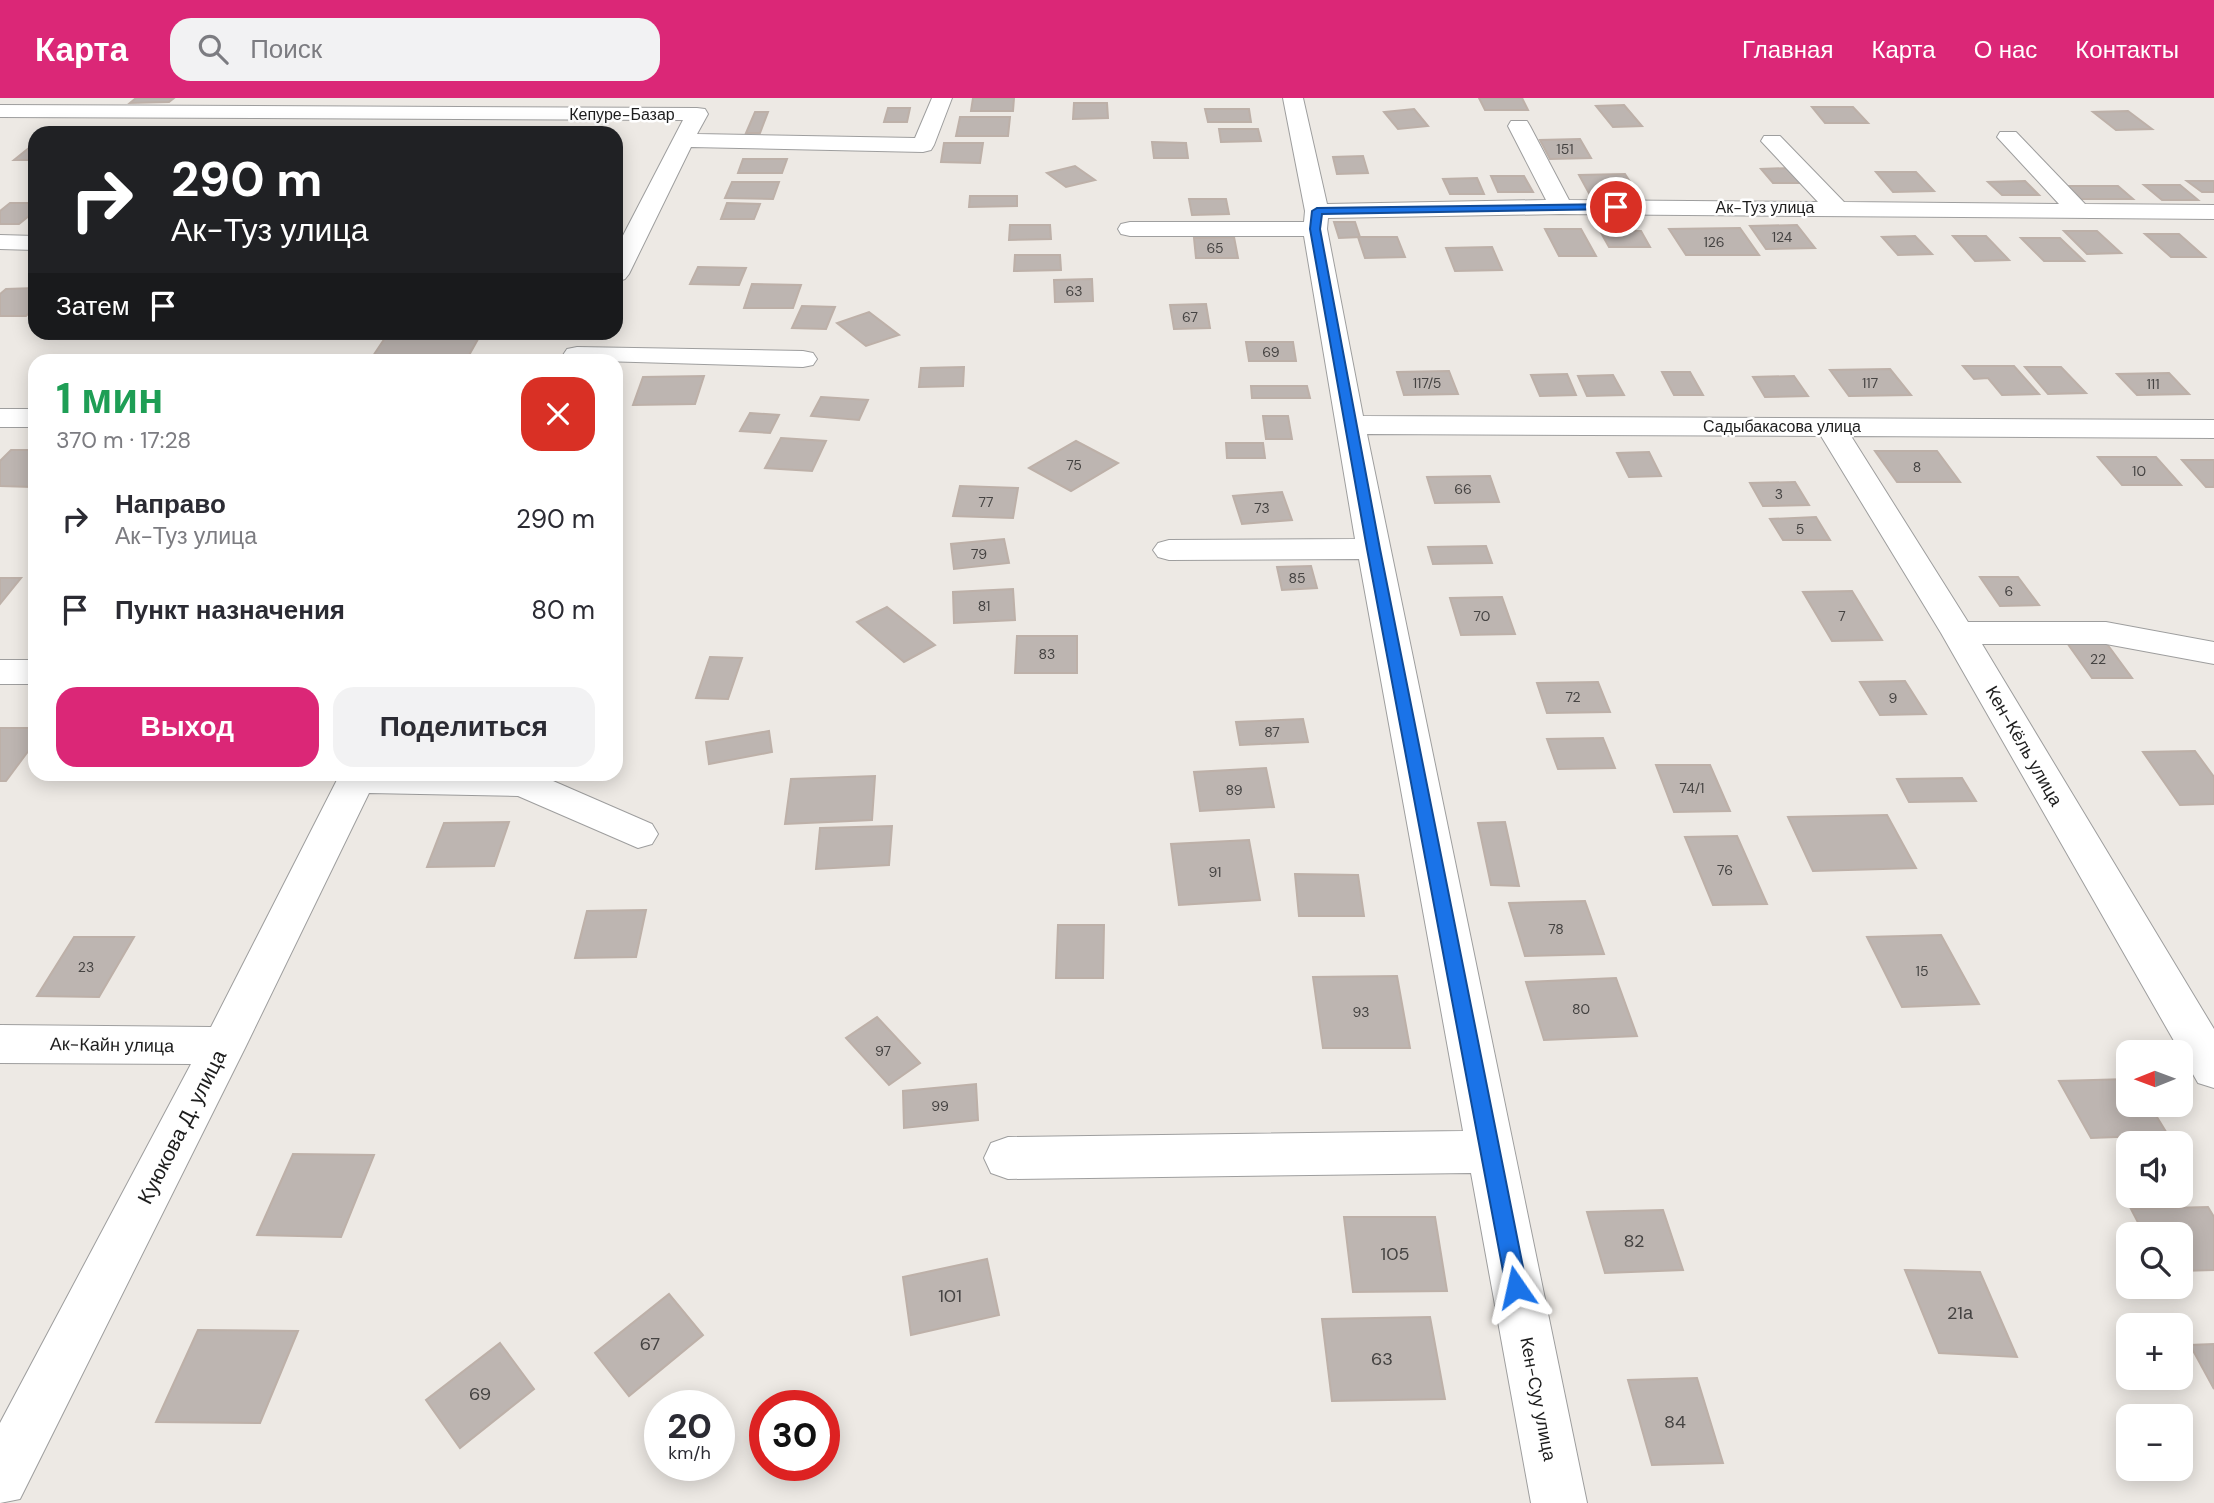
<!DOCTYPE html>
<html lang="ru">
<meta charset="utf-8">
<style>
body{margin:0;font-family:"DM Sans",sans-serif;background:#f2f2f3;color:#2b2b33;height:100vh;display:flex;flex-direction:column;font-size:26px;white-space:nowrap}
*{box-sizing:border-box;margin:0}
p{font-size:23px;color:#7c7c81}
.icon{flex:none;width:38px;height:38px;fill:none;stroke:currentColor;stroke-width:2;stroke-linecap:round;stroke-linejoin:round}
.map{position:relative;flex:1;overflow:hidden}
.details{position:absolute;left:28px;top:256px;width:595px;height:427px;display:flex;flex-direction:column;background:#fff;border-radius:21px;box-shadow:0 4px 18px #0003}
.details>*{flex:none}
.banner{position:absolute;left:28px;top:28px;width:595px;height:214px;border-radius:21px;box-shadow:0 4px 18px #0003;background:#202124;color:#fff;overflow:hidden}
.needle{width:46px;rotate:269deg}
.fabs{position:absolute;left:2116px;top:942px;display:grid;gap:14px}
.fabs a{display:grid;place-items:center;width:77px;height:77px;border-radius:14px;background:#fff;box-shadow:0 4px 18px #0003;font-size:35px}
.speed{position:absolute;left:644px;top:1292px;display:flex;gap:14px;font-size:35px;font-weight:700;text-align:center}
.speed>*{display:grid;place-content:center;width:91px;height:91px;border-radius:50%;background:#fff;box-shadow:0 4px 18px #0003;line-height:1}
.speed small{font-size:18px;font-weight:400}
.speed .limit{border:10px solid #d22;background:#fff;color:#111}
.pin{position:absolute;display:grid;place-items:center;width:60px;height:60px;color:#fff;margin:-30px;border:4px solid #fff;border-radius:50%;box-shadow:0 2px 7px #0007}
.me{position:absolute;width:77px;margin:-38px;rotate:349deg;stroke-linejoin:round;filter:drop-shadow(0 0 5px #0008)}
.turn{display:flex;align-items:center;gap:24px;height:147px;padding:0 28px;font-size:32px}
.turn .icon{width:91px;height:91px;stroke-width:2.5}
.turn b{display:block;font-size:49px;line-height:60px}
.then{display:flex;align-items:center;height:66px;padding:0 28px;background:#0003;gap:14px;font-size:26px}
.round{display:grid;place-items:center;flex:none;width:74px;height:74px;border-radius:21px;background:#f2f2f3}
.summary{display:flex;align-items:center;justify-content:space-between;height:119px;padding:0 28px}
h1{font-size:42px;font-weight:700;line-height:52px;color:#1e9e55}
.action{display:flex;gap:14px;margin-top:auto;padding:14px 28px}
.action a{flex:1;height:80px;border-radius:21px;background:#db2777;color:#fff;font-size:28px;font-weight:700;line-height:80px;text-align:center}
.action a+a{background:#f2f2f3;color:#2b2b33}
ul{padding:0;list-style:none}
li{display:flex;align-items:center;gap:21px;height:91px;padding:0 28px}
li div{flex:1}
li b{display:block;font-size:26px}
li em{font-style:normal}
header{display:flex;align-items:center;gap:42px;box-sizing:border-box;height:98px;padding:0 35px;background:#db2777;color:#fff}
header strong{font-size:33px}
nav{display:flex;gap:38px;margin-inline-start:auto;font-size:24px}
.search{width:490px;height:63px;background:#f2f2f3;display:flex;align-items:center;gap:18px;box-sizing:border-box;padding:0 24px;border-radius:21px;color:#7c7c81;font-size:26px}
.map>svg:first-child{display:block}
.building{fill:#bdb5b1;stroke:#bdb0a8;stroke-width:2}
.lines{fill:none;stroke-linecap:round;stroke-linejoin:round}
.minor-casing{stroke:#9e9e9e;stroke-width:2}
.minor{fill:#fff;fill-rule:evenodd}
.route{fill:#1a73e8;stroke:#114b97;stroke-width:2}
.labels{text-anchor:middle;stroke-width:5;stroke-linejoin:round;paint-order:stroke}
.number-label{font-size:14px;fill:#454342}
.far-street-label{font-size:16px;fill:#1d1d1d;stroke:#fff}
.street-label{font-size:18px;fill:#1d1d1d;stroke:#fff}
.near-number-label{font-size:18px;fill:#454342}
.near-street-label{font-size:21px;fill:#1d1d1d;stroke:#fff}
</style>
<header>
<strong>Карта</strong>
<div class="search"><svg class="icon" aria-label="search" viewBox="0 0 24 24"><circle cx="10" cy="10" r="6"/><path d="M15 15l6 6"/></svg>Поиск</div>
<nav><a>Главная</a><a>Карта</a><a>О нас</a><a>Контакты</a></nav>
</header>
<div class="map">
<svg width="2214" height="1405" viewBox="0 0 2214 1405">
<rect width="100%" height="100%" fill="#ede9e4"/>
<g class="building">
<polygon points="136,0 174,0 169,4 130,5"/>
<polygon points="973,0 1014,0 1013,13 971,13"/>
<polygon points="1479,0 1522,0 1528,12 1485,12"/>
<polygon points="1074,5 1107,5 1108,20 1073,21"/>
<polygon points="1624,7 1642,28 1613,29 1596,8"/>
<polygon points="1812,9 1853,9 1868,25 1825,25"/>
<polygon points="888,10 910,10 907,24 884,24"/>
<polygon points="1205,11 1249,11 1251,24 1208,24"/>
<polygon points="1414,11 1428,28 1398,31 1384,14"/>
<polygon points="2128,13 2152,31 2116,32 2093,14"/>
<polygon points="755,14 768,14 760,35 746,35"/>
<polygon points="960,19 1010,19 1008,38 956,38"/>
<polygon points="1219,31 1258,31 1261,43 1221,44"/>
<polygon points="1580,41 1591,60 1550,61 1540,42"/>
<polygon points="1152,44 1186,45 1188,60 1154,60"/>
<polygon points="35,45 35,62 14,62"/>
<polygon points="944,45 983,45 980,65 941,64"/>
<polygon points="1363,58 1368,75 1337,76 1333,59"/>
<polygon points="743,61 787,61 782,75 738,75"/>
<polygon points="1075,68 1095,82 1066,89 1047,75"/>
<polygon points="1790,70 1804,85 1773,85 1761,71"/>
<polygon points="1876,74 1916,74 1934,93 1893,94"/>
<polygon points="1625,76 1638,96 1590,97 1579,77"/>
<polygon points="1491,78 1524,78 1533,94 1498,94"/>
<polygon points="1477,80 1484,96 1450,96 1443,81"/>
<polygon points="2025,83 2039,97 2002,97 1988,84"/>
<polygon points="2187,83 2214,83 2214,94 2202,94"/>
<polygon points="732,84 779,84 773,101 725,100"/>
<polygon points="2144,87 2180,87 2198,102 2162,102"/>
<polygon points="2067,88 2118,88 2133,101 2081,101"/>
<polygon points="970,98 1017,98 1017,108 969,109"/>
<polygon points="1189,101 1226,101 1229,116 1192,117"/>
<polygon points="10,105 35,105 35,113 19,126 0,126 0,113"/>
<polygon points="727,105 760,106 754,121 721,121"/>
<polygon points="1334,124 1355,124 1360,139 1339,140"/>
<polygon points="1010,127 1050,127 1051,141 1009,142"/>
<polygon points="1797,127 1815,150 1766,151 1750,128"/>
<polygon points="1740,130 1759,157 1686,157 1669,131"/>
<polygon points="1545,131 1581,131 1596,158 1559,158"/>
<polygon points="1600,133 1641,133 1650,149 1609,149"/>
<polygon points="2064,133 2097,133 2121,155 2087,156"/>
<polygon points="2145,136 2179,136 2205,159 2171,159"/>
<polygon points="1915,138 1932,156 1898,157 1882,139"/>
<polygon points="1953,138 1986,138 2009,162 1975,163"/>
<polygon points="1234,139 1238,160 1196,160 1194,140"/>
<polygon points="1358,139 1397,139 1405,159 1365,160"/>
<polygon points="2021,140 2060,140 2084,163 2044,163"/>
<polygon points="1492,149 1502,172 1455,173 1446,150"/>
<polygon points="1015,157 1060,157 1061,172 1014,173"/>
<polygon points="698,169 746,170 739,187 690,186"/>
<polygon points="1092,181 1093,203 1055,204 1054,182"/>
<polygon points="752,186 801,187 793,210 744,210"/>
<polygon points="35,190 35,209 26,218 0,218 0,196 6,191"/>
<polygon points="1206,206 1210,230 1174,231 1170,207"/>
<polygon points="802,208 835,209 826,231 792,230"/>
<polygon points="869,214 899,237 866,248 837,225"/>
<polygon points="389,234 482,234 468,259 373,258"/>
<polygon points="1246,244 1293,244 1296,263 1249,263"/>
<polygon points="270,258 310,258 307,262 266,262"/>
<polygon points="166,259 208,260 205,262 163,262"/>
<polygon points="1963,268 2014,268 2039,296 2002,297 1988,280 1974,281"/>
<polygon points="964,269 963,288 919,289 921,270"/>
<polygon points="2025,269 2061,269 2086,295 2048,296"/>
<polygon points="1890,271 1911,297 1849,298 1830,272"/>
<polygon points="1449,273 1458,296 1404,297 1397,274"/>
<polygon points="1662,274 1690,274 1703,297 1674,297"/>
<polygon points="2169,275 2189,296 2137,297 2117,276"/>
<polygon points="1567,276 1576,297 1540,298 1531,277"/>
<polygon points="1613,277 1624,297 1587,298 1578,278"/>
<polygon points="704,278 695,306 633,307 643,279"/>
<polygon points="1794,278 1808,298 1765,299 1753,279"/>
<polygon points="1251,288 1307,288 1310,300 1252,300"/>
<polygon points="821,299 868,302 859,322 811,318"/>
<polygon points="750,315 779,317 770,335 740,333"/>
<polygon points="1263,318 1288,318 1292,341 1266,341"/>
<polygon points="781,340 826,343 812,373 765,370"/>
<polygon points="1076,343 1118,365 1071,393 1029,370"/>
<polygon points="1226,345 1263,345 1265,360 1227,360"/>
<polygon points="11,352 35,352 35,385 32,389 0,388 0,363"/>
<polygon points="1875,353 1937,353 1960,384 1897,384"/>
<polygon points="1649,354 1661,378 1629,379 1617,355"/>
<polygon points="2098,359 2156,359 2181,387 2122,387"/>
<polygon points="2182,362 2214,362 2214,389 2206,389"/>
<polygon points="1490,378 1499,404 1435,405 1427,379"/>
<polygon points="1795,384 1809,407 1763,408 1750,385"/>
<polygon points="960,388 1018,390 1013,420 953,418"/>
<polygon points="1282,394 1292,422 1242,426 1233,398"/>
<polygon points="1816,419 1830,442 1783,442 1770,421"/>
<polygon points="1004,441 1009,465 954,471 951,446"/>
<polygon points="1486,448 1492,465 1433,466 1428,449"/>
<polygon points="1311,468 1317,490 1282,492 1277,469"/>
<polygon points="1980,479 2018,479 2039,507 2000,508"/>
<polygon points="0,480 21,480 0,506"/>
<polygon points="1013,491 1015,522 954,525 953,494"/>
<polygon points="1852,493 1882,542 1832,543 1803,494"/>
<polygon points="1502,499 1515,536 1461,537 1450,500"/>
<polygon points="887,509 935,547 904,564 857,524"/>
<polygon points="1017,538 1077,538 1077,575 1015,575"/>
<polygon points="2065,542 2104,542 2132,580 2092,580"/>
<polygon points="710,559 742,560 728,601 696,600"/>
<polygon points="1905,583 1926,616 1880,617 1860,584"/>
<polygon points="1598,584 1610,614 1547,615 1537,585"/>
<polygon points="1303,621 1308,644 1240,647 1236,624"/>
<polygon points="0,630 35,630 35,644 6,683 0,683"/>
<polygon points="769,633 772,654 709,666 706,644"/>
<polygon points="1603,640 1615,670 1558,671 1547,641"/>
<polygon points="2195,653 2214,679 2214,706 2180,707 2143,654"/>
<polygon points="1656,667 1710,667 1730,713 1674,714"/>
<polygon points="1266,670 1274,709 1200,713 1194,674"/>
<polygon points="875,678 872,722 785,726 791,681"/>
<polygon points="1962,680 1976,703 1909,704 1897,681"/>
<polygon points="1887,717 1916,770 1813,773 1788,719"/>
<polygon points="509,724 494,768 427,769 444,725"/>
<polygon points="1505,724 1519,788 1491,787 1478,725"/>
<polygon points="892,728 889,767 816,771 820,730"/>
<polygon points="1737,738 1767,806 1713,807 1685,739"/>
<polygon points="1249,742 1260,802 1179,807 1171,746"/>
<polygon points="1295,776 1358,777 1364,818 1299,818"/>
<polygon points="1585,803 1604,856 1525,858 1509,805"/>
<polygon points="646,812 636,859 575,860 587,813"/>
<polygon points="1058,827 1104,827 1103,880 1056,880"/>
<polygon points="1941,837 1979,906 1902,909 1867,839"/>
<polygon points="74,839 134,839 99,899 37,898"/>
<polygon points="1397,878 1410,950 1323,950 1313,879"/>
<polygon points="1616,880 1637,938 1544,942 1526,884"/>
<polygon points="877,919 920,965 889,987 846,940"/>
<polygon points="2128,981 2128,1006 2149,1006 2168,1037 2091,1040 2059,983"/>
<polygon points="976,986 978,1022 904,1030 903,993"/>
<polygon points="293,1056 374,1057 341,1139 257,1137"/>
<polygon points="2208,1109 2214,1119 2214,1172 2180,1173 2180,1136 2144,1136 2131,1111"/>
<polygon points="1663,1112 1683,1172 1605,1175 1587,1114"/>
<polygon points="1344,1119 1435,1119 1447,1193 1353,1194"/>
<polygon points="987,1161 999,1217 911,1237 903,1179"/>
<polygon points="1905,1172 1980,1174 2017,1259 1939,1255"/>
<polygon points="669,1196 703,1237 629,1298 595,1255"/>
<polygon points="1430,1219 1445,1301 1332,1303 1322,1221"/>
<polygon points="198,1232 298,1233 260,1325 156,1324"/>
<polygon points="500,1245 534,1291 460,1350 426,1302"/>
<polygon points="2214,1246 2214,1291 2190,1247"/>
<polygon points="1697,1280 1723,1365 1652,1367 1628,1282"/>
</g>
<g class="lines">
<g class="minor-casing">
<g id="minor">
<polygon points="932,0 952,0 934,47 931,52 923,54 691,49 629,176 625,181 616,184 616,151 683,22 0,19 0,7 697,10 705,11 708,16 697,36 915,40"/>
<polygon points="1283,0 1303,0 1327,106 1546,102 1508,28 1511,23 1527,23 1530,28 1569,102 1818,104 1761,43 1764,38 1780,38 1844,104 2059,106 1997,39 2000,34 2016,34 2085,106 2214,107 2214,121 1561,116 1328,120 1327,131 1363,318 2214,322 2214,340 1851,338 1968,524 2106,524 2214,544 2214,566 2106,546 1982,546 2214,931 2214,990 2198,985 1941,535 1821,338 1367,336 1587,1405 1531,1405 1471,1075 1008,1081 991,1075 984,1060 991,1045 1008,1039 1463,1033 1359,461 1169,462 1158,459 1153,452 1158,445 1169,442 1355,441 1304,138 1130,138 1121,136 1118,131 1121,126 1130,124 1304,124 1305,113"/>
<polygon points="0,137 35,138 35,152 0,151"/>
<polygon points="577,249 803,253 813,255 817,261 813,267 803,269 567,262 563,257 567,251"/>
<rect x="0" y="311" width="35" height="18"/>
<rect x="0" y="562" width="35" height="24"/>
<polygon points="340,676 537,676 652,726 658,736 652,746 638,750 518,698 369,695 246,948 20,1401 0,1405 0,1325 191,966 0,965 0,927 211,929"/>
</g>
</g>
<use href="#minor" class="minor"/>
</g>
<polygon class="route" points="1616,106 1621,109 1619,111 1322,116 1320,131 1380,451 1527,1189 1524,1196 1516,1199 1509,1196 1506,1189 1367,451 1310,131 1312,113 1317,110"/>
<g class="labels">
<g class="number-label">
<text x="1565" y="56">151</text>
<text x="1782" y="144">124</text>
<text x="1714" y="149">126</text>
<text x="1215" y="155">65</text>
<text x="1074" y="198">63</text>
<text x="1190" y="224">67</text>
<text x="1271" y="259">69</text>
<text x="1427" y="290">117/5</text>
<text x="1870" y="290">117</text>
<text x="2153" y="291">111</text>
<text x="1074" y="372">75</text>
<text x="1917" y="374">8</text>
<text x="2139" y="378">10</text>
<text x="1463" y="396">66</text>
<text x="1779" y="401">3</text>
<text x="986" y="409">77</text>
<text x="1262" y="415">73</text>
<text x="1800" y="436">5</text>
<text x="979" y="461">79</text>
<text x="1297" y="485">85</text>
<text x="2009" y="498">6</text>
<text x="984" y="513">81</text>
<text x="1482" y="523">70</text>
<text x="1842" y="523">7</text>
<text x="1047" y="561">83</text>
<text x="2098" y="566">22</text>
<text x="1573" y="604">72</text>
<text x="1893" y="605">9</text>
<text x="1272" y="639">87</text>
<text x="1692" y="695">74/1</text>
<text x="1234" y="697">89</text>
<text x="1725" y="777">76</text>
<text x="1215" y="779">91</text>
<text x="1556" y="836">78</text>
<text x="86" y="874">23</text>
<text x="1922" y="878">15</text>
<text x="1581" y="916">80</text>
<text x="1361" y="919">93</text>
<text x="883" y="958">97</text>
<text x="940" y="1013">99</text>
</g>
<g class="far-street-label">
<text x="622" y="22">Кепуре-Базар</text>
<text x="1765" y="115">Ак-Туз улица</text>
<text x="1782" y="334">Садыбакасова улица</text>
</g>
<g class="street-label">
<text transform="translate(2024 648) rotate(60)" y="6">Кен-Кёль улица</text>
<text transform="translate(112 947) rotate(1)" y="6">Ак-Кайн улица</text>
<text transform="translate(1538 1301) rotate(79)" y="6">Кен-Суу улица</text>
</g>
<g class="near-number-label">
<text x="1634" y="1149">82</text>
<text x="1395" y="1162">105</text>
<text x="950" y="1204">101</text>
<text x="1960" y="1221">21а</text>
<text x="650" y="1252">67</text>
<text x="1382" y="1267">63</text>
<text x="480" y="1302">69</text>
<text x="1675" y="1330">84</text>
</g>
<g class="near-street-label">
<text transform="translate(182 1029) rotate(-63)" y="7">Куюкова Д. улица</text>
</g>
</g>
</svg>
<div class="fabs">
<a><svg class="needle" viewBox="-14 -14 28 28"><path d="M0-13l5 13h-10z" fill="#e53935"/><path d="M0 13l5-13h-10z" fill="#7c7c81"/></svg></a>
<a><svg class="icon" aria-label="sound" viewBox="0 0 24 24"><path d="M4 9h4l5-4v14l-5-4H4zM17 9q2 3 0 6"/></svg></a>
<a><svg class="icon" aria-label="search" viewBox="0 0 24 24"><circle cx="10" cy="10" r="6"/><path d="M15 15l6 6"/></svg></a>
<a>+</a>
<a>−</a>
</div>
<div class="speed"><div>20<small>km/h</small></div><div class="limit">30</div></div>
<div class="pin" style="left:1616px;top:109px;background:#d93025"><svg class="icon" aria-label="arrive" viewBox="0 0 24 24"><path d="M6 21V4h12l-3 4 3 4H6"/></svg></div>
<svg class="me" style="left:1516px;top:1189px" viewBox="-20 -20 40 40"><path d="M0-17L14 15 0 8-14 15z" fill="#1a73e8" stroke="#fff" stroke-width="4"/></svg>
<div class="banner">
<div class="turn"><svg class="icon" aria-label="right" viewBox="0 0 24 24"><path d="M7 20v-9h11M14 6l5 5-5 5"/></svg><div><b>290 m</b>Ак-Туз улица</div></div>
<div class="then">Затем<svg class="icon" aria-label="arrive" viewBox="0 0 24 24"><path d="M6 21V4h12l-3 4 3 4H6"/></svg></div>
</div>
<section class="details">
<div class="summary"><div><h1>1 мин</h1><p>370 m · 17:28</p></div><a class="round" style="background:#d93025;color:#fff"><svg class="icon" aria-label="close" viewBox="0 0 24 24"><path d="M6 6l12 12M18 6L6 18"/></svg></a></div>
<ul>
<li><svg class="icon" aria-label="right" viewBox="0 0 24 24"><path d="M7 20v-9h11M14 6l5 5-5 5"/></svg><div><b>Направо</b><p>Ак-Туз улица</p></div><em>290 m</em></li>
<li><svg class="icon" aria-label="arrive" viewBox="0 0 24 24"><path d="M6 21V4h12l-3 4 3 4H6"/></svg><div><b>Пункт назначения</b></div><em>80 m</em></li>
</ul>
<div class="action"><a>Выход</a><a>Поделиться</a></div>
</section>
</div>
